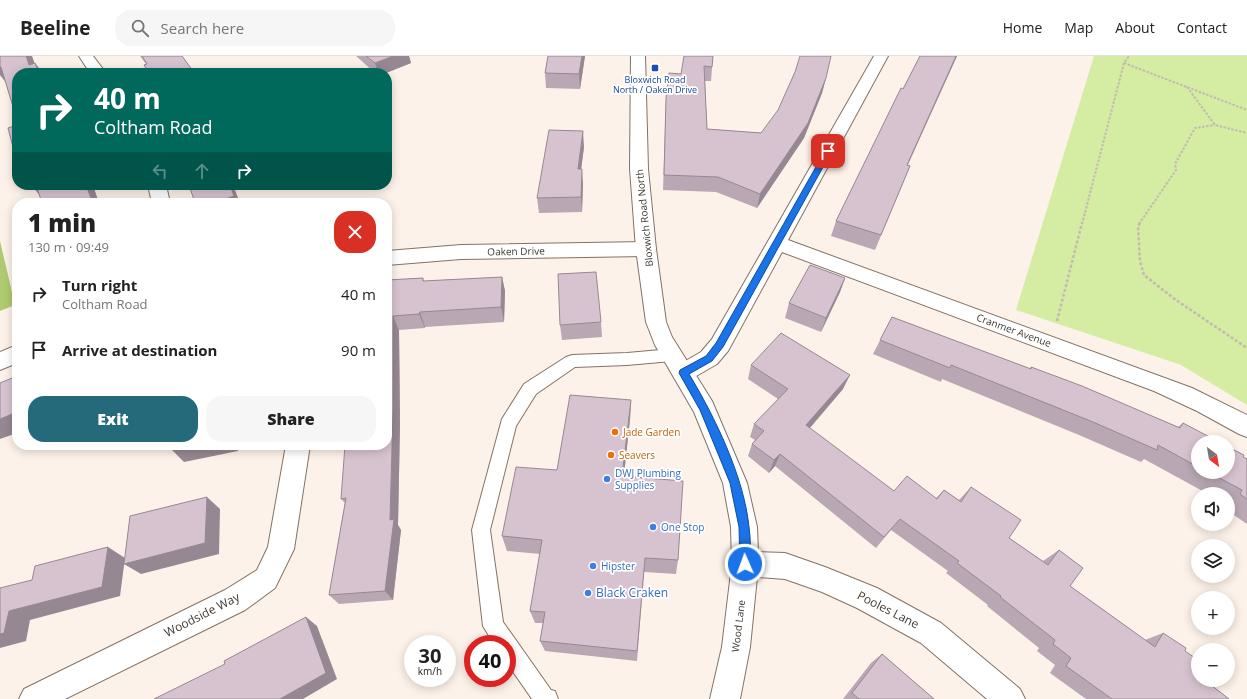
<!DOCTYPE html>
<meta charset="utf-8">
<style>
body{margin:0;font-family:"Open Sans",sans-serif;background:#f6f6f6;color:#222;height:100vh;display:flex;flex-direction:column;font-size:15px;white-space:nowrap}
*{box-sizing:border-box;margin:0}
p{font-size:13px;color:#767676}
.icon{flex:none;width:22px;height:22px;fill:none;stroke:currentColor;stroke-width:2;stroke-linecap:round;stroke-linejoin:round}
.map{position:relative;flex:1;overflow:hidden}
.sheet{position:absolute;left:12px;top:142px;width:380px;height:252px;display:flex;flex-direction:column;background:#fff;border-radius:16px;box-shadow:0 2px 10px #0003}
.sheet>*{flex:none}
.banner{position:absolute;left:12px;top:12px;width:380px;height:122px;border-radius:16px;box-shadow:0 2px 10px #0003;background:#00695c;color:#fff;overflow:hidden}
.needle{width:26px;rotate:149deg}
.fabs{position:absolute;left:1191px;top:379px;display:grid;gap:8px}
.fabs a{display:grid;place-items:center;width:44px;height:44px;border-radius:50%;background:#fff;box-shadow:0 2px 10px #0003;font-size:20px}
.speed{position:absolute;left:404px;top:579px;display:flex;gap:8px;font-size:20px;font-weight:700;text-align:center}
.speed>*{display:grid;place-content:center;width:52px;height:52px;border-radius:50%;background:#fff;box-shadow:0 2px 10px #0003;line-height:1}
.speed small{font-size:10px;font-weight:400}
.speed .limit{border:6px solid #d22;background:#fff;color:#111}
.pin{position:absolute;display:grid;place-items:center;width:34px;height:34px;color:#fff;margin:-17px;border-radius:8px;box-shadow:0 2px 6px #0006}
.me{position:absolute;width:44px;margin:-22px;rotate:358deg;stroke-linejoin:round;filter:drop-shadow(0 0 3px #0008)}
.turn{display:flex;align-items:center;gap:14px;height:84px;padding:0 16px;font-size:18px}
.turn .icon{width:52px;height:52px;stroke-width:2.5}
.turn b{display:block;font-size:28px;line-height:34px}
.lanes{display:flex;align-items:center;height:38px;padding:0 16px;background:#0003;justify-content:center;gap:20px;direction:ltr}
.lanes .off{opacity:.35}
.round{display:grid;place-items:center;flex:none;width:42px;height:42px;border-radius:16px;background:#f6f6f6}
.headline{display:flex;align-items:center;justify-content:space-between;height:68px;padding:0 16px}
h1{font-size:24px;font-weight:800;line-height:30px}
.cta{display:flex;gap:8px;margin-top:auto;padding:8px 16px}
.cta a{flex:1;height:46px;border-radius:16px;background:#256a7b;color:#fff;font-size:16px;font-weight:800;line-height:46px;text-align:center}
.cta a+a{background:#f6f6f6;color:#222}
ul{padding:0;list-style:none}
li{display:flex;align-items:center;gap:12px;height:56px;padding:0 16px}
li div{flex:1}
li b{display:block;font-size:15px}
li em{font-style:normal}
header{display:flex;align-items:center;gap:24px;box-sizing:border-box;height:56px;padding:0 20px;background:#fff;border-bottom:1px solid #e0e0e0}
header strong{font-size:19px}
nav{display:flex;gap:22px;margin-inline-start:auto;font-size:14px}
.search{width:280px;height:36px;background:#f6f6f6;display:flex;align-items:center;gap:10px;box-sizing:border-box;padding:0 14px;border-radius:16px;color:#767676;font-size:15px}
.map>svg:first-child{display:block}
.green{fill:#d5eda2}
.forest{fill:#afca71}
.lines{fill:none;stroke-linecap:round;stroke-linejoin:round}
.lane-casing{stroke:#837266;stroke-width:2}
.street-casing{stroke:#837266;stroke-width:2}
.secondary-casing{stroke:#837266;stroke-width:2}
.path-far1{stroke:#c3bab2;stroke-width:2;stroke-dasharray:2.5 1.5;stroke-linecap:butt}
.path{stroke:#c3bab2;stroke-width:2.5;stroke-dasharray:3 2;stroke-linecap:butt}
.lane{fill:#fff;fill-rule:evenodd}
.street{fill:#fff;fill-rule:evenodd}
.secondary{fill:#fff;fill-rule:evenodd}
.wall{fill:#b9a8b3}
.shaded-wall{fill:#968892}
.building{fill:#d7c3d0;stroke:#968892}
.route{fill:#1a73e8;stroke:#114b97}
.transit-dot{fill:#1a4fb4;stroke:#fff;stroke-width:1.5}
.food-dot{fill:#e8710a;stroke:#fff;stroke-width:1.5}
.shop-dot{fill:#3f7fe0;stroke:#fff;stroke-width:1.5}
.labels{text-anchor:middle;stroke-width:3.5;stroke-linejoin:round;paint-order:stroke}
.far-transit-label{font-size:9px;fill:#164399;stroke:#fff}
.street-label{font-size:10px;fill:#3f3832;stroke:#fff}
.food-label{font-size:10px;fill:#c56008;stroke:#fff;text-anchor:start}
.shop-label{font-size:10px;fill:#366cbe;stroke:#fff;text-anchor:start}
.near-shop-label{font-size:12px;fill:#366cbe;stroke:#fff;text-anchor:start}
.near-street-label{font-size:12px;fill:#3f3832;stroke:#fff}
</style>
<header>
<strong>Beeline</strong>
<div class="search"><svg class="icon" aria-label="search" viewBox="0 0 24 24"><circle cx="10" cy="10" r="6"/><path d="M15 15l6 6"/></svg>Search here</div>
<nav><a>Home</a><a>Map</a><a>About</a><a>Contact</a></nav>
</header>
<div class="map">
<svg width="1247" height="643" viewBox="0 0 1247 643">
<rect width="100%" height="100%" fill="#fdf2e9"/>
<polygon class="green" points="1094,0 1247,0 1247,349 1181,309 1016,254"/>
<polygon class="forest" points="0,185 15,249 0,255"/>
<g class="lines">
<g class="lane-casing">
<polygon id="lane" points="672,293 678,295 680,299 678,303 672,305 627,309 575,311 536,338 516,370 490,474 503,566 551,634 555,635 558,643 532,643 507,607 507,588 494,588 483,570 472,474 502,363 524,328 566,301 572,299 627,297"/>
</g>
<g class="street-casing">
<g id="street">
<polygon points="79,0 93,0 106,17 90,17"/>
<polygon points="874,0 888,0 788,184 1192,332 1247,359 1247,381 1239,378 1197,355 1154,335 782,196 728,295 717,308 691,323 683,326 675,323 672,317 675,311 701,296 712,283"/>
<polygon points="148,129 166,129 170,147 152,147"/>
<polygon points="646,186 653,188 656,193 653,198 646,200 461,203 387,209 387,195 461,189"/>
<polygon points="17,289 17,307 0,314 0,296"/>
<polygon points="286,389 310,389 294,493 275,532 245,554 65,643 19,643 24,633 225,534 257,514 268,491"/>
</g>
</g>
<g class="secondary-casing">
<polygon id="secondary" points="631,0 645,0 648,113 656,193 666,266 672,281 712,345 747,427 757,471 758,496 785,497 825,511 877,532 941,567 1020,633 1025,643 987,643 921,587 857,552 822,536 785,523 757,521 750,591 740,643 710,643 722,591 732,508 731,471 723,427 694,356 655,289 646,266 636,193 630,113"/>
</g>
<g class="path-far1">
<polyline points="1124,7 1247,54"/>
<polyline points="1187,31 1215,69 1247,77"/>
<polyline points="1082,168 1124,7 1129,0"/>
<polyline points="1139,168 1176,114 1175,108 1195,72 1215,69"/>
</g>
<g class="path">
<polyline points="1140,167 1138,170 1140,205 1144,219 1176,244 1247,292"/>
<polyline points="1057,265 1082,167"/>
</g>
<use href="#lane" class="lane"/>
<use href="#street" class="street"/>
<use href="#secondary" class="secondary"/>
</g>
<g class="wall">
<polygon points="140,0 182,0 194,17 149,17 144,9 146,8"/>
<polygon points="356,0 409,0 411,7 386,17 375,17"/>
<polygon points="585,0 580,33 546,32 545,17"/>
<polygon points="713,0 711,25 705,25 707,73 761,77 826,22 822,37 804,82 757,152 716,136 663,134 666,42 681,18"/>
<polygon points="920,0 957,0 907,109 910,110 875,194 831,180 836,165 903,33"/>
<polygon points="584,91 581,113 583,129 582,156 539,157 537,142"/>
<polygon points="502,221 505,235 504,266 425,271 425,272 399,274 400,368 398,469 401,474 393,544 339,548 329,539 345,447 341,443 387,224 423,222 424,225"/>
<polygon points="845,222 840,236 821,276 785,262 789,247"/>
<polygon points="892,261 1030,313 1031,311 1178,371 1183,367 1198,386 1198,416 1228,416 1243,401 1247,403 1247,468 1228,455 1228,438 1208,438 1144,403 1141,406 1079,379 942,323 941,326 873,298"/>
<polygon points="601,266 602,281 562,284 560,269"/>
<polygon points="751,309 843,333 810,372 894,435 936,442 944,434 959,444 971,431 1009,482 1043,505 1059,494 1070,530 1145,584 1163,577 1185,595 1211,629 1229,643 1086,643 1050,617 1055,609 1037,595 1039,592 987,550 988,549 946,517 948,515 891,474 876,492 775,410 769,417 748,400 752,388 755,384 750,381 754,368 778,343 748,323"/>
<polygon points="631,344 630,363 624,420 678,504 676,518 644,516 637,605 545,595 540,585 543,567 535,567 530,555 540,498 507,495 502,480 557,414"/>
<polygon points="882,598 934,643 843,643 871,607"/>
</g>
<g class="shaded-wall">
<polygon points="26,0 32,0 38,17 29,9"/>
<polygon points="393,0 409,0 411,7 386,17 378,17 375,7"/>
<polygon points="582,0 585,0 580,33 579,18"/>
<polygon points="956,0 957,0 901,124 907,109"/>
<polygon points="35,7 43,17 39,17"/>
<polygon points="0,11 1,11 7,28 0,19"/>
<polygon points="826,22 822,37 804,82 757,152 760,138"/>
<polygon points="583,75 584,91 579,129 578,113"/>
<polygon points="17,94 17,99 14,95"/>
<polygon points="582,113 583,129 582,156 581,141"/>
<polygon points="31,129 39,129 42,142"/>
<polygon points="86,129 91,129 94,132 99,147 84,147 84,145"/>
<polygon points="230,129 233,129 240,147 214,147"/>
<polygon points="502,221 505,235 504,266 501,251"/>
<polygon points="845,222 840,236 821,276 826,262"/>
<polygon points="420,256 425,271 425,272 419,258"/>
<polygon points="393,260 399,274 400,368 398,469 401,474 393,544 385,535 390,464"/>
<polygon points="850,319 843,333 801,382 806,369"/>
<polygon points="631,344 630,363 622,436 622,420"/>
<polygon points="17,356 17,377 0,383 0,363"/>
<polygon points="193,389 239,389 238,395 184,406 171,393"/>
<polygon points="780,398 775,410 769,417 774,404"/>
<polygon points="207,441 220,453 219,498 141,518 124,508"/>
<polygon points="108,491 125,502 120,540 30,564 26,585 0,592 0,578 9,555"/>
<polygon points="306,561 317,570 337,623 303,643 280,643"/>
</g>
<g class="building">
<polygon points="0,0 26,0 29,9 35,7 39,17 17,17 17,64 1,11 0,11"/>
<polygon points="142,0 182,0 193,15 190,16 191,17 149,17 144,9 147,8"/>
<polygon points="366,0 393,0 375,7"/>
<polygon points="548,0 582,0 579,18 545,17"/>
<polygon points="684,0 713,0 712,11 704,10 707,73 761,77 778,54 795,16 800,0 831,0 826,22 808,67 760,138 718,121 664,119 666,42 669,17 681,18"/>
<polygon points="920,0 956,0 907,109 910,110 881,179 836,165 901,32 903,33"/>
<polygon points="17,69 17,94 14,95 8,72"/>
<polygon points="549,74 583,75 578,113 582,113 581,141 537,142"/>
<polygon points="36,129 86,129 91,142 84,145 84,147 42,147"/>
<polygon points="189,129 230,129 234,140 214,147 195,147"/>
<polygon points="810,209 845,222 826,262 789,247"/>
<polygon points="596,216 601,266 560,269 558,218"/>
<polygon points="502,221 501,251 420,256 419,258 393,260 393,355 390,464 394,463 385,535 329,539 346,442 341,443 345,389 387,389 387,224 423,222 423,225"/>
<polygon points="892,261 1031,313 1031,311 1082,330 1180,372 1183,367 1219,386 1198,386 1198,411 1158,389 1157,394 1093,366 951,309 950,312 880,284"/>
<polygon points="781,277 850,319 806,369 894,435 907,420 937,443 944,434 961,446 971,431 1021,464 1009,482 1048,509 1059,494 1083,512 1070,530 1155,591 1163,577 1186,592 1185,595 1198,604 1198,624 1214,624 1211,629 1229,643 1112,643 1066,610 1071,602 1053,588 1055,584 1000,541 1001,540 957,507 959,505 900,463 884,481 780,398 774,404 752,388 764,375 754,368 788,333 751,309"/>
<polygon points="17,320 17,356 0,363 0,327"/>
<polygon points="570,339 631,344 622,420 683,425 678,504 645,502 637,595 540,585 545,556 530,555 542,484 502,480 516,411 557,414"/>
<polygon points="171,389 193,389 171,393"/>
<polygon points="1228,391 1244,399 1243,401 1247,403 1247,443 1240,438 1242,434 1208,416 1228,416"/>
<polygon points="207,441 205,487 124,508 130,460"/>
<polygon points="108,491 102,531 9,555 4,577 0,578 0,532 32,524 35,510"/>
<polygon points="306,561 326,617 280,643 154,643 225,608 224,605"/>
<polygon points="882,598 934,643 859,643 852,637"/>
</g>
<path class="route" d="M828,93l4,2 -109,196 -11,14 -23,13c26,43 55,103 60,153 2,13 1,25 2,37l-2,4 -4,2 -4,-2 -1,-4 -1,-37 -9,-44 -30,-73 -21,-37 1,-3 26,-14 10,-13 109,-192z"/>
<rect class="transit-dot" x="651" y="8" width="8" height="8" rx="2"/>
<g class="food-dot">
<circle cx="615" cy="376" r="4"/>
<circle cx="611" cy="399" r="4"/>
</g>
<g class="shop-dot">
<circle cx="607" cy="423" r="4"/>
<circle cx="653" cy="471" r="4"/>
<circle cx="593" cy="510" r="4"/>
<circle cx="588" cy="537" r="4"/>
</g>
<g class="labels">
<g class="far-transit-label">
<text x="655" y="27">Bloxwich Road<tspan x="655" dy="10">North / Oaken Drive</tspan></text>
</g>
<g class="street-label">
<text transform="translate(644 162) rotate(-96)" y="4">Bloxwich Road North</text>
<text transform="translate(516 195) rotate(-1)" y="4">Oaken Drive</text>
<text transform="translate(1014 274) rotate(20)" y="4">Cranmer Avenue</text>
<text transform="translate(738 570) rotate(-83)" y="4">Wood Lane</text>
</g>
<g class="food-label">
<text x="623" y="380">Jade Garden</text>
<text x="619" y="403">Seavers</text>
</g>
<g class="shop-label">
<text x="615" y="421">DWJ Plumbing<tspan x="615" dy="12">Supplies</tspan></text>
<text x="661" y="475">One Stop</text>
<text x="601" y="514">Hipster</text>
</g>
<g class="near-shop-label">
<text x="596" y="541">Black Craken</text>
</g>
<g class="near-street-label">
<text transform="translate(888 554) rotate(27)" y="4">Pooles Lane</text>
<text transform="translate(202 559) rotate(-27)" y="4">Woodside Way</text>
</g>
</g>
</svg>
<div class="fabs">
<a><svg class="needle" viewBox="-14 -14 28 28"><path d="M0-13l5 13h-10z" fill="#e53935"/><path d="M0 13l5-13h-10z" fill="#767676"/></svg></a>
<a><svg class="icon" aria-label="sound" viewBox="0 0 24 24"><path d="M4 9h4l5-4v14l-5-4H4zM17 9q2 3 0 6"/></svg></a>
<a><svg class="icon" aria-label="layers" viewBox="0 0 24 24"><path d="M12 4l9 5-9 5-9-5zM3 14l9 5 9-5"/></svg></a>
<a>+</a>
<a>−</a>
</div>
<div class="speed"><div>30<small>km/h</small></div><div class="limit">40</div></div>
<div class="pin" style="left:828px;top:95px;background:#d93025"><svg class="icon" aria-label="arrive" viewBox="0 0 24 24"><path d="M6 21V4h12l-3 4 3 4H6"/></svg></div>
<svg class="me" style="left:745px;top:508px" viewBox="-20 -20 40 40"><circle r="17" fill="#1a73e8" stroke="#fff" stroke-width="3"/><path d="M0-11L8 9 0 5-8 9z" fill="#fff"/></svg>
<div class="banner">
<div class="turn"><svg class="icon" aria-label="right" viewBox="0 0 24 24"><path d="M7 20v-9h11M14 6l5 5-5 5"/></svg><div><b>40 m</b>Coltham Road</div></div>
<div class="lanes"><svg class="icon off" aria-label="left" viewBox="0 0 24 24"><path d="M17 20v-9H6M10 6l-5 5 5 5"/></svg><svg class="icon off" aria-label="ahead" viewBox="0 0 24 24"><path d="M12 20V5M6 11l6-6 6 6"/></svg><svg class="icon" aria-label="right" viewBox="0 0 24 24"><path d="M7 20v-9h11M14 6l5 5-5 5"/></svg></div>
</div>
<section class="sheet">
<div class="headline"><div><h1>1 min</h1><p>130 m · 09:49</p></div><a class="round" style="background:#d93025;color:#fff"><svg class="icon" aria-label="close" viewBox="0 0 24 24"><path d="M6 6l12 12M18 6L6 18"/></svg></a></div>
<ul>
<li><svg class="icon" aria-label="right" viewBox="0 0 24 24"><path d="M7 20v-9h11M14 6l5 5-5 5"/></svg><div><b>Turn right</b><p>Coltham Road</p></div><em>40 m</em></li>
<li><svg class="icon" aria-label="arrive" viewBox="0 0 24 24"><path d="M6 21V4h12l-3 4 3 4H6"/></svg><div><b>Arrive at destination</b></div><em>90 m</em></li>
</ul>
<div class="cta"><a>Exit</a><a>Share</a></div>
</section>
</div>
